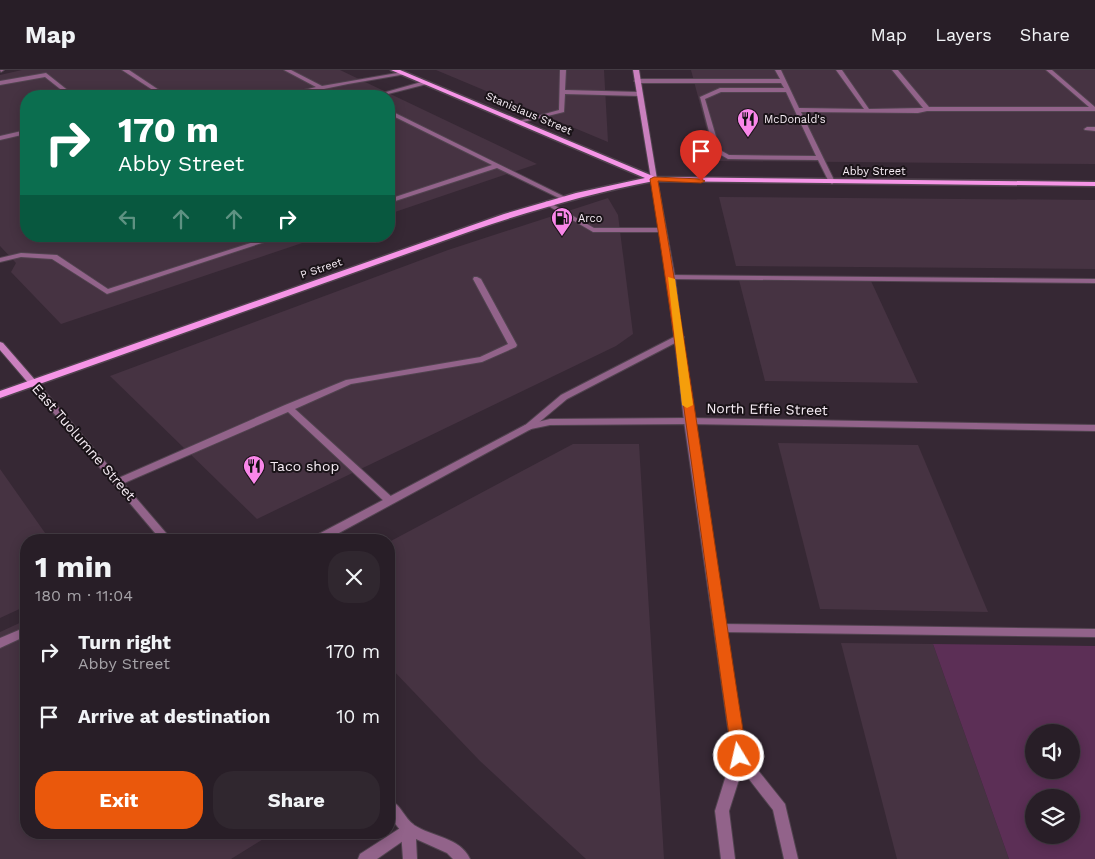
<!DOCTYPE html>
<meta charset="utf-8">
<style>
body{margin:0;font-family:"Work Sans",sans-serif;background:#30272f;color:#f1f3f6;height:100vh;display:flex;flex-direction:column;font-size:19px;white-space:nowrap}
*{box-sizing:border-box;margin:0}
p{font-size:16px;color:#a5a2a7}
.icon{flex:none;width:28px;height:28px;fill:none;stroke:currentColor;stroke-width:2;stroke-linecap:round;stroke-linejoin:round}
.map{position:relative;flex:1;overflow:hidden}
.panel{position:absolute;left:20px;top:464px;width:375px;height:305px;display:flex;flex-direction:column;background:#281e27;border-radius:20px;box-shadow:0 2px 12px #0003,0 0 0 1px #443c44}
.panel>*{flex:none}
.hud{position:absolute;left:20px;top:20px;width:375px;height:152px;border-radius:20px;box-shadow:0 2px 12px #0003,0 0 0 1px #443c44;background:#0b6e4f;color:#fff;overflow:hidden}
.buttons{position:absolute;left:1025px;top:654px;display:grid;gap:10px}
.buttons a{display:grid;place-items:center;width:55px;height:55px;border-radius:50%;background:#281e27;box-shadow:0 2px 12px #0003,0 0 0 1px #443c44;font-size:25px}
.pin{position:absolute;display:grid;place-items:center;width:42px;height:42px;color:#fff;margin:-51px -21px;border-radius:50% 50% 50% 0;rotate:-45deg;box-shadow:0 0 5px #0007}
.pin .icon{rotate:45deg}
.me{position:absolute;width:55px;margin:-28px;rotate:351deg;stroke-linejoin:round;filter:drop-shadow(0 0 4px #0008)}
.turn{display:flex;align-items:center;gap:18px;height:105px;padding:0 15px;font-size:22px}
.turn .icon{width:65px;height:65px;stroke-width:2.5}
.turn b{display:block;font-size:35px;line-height:42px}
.lanes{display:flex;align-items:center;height:48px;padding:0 15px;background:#0003;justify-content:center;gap:25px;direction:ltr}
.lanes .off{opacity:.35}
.round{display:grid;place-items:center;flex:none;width:52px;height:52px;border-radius:20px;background:#30272f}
.head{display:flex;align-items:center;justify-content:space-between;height:85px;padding:0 15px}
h1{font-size:30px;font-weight:700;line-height:38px}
.button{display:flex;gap:10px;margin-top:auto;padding:10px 15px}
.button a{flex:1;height:58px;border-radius:20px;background:#ea580c;color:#fff;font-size:20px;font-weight:700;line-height:58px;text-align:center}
.button a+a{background:#30272f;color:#f1f3f6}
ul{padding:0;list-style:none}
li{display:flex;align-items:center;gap:15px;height:65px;padding:0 15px}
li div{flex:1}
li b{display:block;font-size:19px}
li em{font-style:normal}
header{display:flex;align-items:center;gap:30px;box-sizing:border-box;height:70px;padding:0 25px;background:#281e27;border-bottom:1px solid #443c44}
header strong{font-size:24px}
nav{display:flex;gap:28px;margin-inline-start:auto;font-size:18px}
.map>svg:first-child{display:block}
.built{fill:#463342}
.green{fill:#5c2f56;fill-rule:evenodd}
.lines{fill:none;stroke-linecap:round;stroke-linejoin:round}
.service-casing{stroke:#51434f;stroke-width:2}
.minor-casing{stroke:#51434f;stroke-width:2}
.tertiary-casing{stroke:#51434f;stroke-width:2}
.secondary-casing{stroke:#51434f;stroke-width:2}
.primary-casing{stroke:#51434f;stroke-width:3}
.service{fill:#92638a;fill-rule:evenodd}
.minor{fill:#92638a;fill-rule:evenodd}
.tertiary{fill:#92638a;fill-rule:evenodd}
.secondary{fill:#ca80be;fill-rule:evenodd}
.primary{fill:#f695e7;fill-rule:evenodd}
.route{fill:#ea580c;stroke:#983908}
.slow{fill:#f59e0b}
.labels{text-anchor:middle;stroke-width:4;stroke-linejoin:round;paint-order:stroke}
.far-street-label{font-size:11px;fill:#f6ecf4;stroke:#1a1318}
.far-poi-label{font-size:11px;fill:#f6ecf4;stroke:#1a1318;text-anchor:start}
.street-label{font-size:14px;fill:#f6ecf4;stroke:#1a1318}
.poi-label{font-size:14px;fill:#f6ecf4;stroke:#1a1318;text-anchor:start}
</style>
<header>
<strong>Map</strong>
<nav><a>Map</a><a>Layers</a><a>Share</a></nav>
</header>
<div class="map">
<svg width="1095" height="789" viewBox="0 0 1095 789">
<rect width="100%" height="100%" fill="#362834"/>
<g class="built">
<polygon points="22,0 340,0 537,94 389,144 389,26 26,26 26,166 323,166 61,254 11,202 16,193 0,176 0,5"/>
<polygon points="436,0 604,0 608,72"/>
<polygon points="691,0 1095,0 1095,94 715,91"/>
<polygon points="719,127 1095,130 1095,199 736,196"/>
<polygon points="608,128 618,145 633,264 616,276 257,449 110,306 448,180"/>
<polygon points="739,210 871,211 918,313 765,311"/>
<polygon points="778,373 918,375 988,542 820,539"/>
<polygon points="573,374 639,374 664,789 586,789 480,691 389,596 389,472"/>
<polygon points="0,399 50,470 26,470 26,536 0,548"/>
<polygon points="26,550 26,762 261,762 265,768 231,789 0,789 0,562"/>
<polygon points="841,573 933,574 1009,789 897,789"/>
</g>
<path class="green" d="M933,574l162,2v213h-86zM1034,662h37v38h-37zM1034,728h37v37h-37z"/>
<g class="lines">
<g class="service-casing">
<g id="service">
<polygon points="0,0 4,0 1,2"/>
<polygon points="122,0 129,0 168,26 162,26"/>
<polygon points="284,0 291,0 322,16 403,2 406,4 348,14 290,26 280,26 316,17"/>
<polygon points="560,0 566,0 565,20 639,22 642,24 639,26 565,24 564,42 519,53 519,51 559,40"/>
<path d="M775,0h6l18,38 65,1 -28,-39h6l27,39 54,-1 -31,-38h6l31,37h160l-43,-37h6l43,37v4h-168l-9,2 -117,-1 34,70 -3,2 -3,-2 -11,-22 -90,-1 -14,-8 -14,-54 20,-9h64l-3,-5h-144l-3,-2 3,-2h143zM721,22h65l30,64 -87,-1 -9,-5 -15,-51z"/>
<polygon points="46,3 75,26 69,26 45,7 0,15 0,11"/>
<polygon points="425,11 427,12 427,14 380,26 372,26"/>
<polygon points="389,40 565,127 566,128 561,129 497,98 389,133 389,129 492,95 389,44"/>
<polygon points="1087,57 1095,57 1095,61 1085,60 1084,59"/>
<polygon points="26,60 26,64 0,70 0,66"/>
<polygon points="547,131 594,158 662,158 666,160 662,162 593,162 545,134 545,132"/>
<polygon points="272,166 283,166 107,224 52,189 21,187 0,192 0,188 21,183 57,185 108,219"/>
<polygon points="668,205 1095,209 1095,213 671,209 668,209"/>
<polygon points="474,207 477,207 481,209 517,275 516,277 482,292 351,314 295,339 394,429 395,431 394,433 386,433 288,342 122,414 118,415 113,412 114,410 285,335 346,310 480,287 508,274 473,209"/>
<polygon points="720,554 1095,559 1095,567 720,562 716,561 714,558 716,555"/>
<polygon points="26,557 26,566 0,578 0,568"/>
</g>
</g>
<g class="minor-casing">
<g id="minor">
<polygon points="689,348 1095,355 1095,361 689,354 550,355 531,359 326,470 312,470 313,467 525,355 550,349"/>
<polygon points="408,753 413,754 415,759 413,764 377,789 358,789 360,784"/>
</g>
</g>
<g class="tertiary-casing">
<g id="tertiary">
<polygon points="652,108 657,109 675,207 682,265 684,267 683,269 694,351 745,684 785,734 798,789 784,789 773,740 742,700 729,741 735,789 721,789 715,741 732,686 684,351 675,273 567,329 531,359 528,360 523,357 561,325 674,267 667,207"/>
<polygon points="33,310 36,311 172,470 161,470 30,315 28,313 30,311"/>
<path d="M389,730c12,4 15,18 25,25 18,12 46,12 56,34h-17l-6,-6 -31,-14 1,20h-14l-2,-28 -12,-15z"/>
</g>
</g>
<g class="secondary-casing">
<g id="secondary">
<polygon points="633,0 639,0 657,109 654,111 651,109"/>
<polygon points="0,272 3,273 36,311 38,313 36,315 30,315 0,280"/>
</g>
</g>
<g class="primary-casing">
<path id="primary" d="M391,0h9l255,107 440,5v4l-441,-5c-62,12 -121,29 -180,49l-474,168v-7l504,-177 72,-21 69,-15z"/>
</g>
<use href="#service" class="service"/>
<use href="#minor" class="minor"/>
<use href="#tertiary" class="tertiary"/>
<use href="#secondary" class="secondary"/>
<use href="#primary" class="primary"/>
</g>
<path class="route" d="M654,107l47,2 4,2 -4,2 -43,-2c33,191 59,384 89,575l-2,5 -6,2 -5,-2 -2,-5c-28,-192 -51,-385 -82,-577z"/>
<polygon class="slow" points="668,207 675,209 693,335 687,338 682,335"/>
<defs>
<g id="restaurant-pin" transform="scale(1.125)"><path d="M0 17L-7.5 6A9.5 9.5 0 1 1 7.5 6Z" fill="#f987e9" stroke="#1a1318"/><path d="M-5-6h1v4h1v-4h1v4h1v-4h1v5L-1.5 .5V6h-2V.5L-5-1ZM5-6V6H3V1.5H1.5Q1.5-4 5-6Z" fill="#111"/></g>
<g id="fuel-pin" transform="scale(1.125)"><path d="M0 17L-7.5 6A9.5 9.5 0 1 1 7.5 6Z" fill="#f987e9" stroke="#1a1318"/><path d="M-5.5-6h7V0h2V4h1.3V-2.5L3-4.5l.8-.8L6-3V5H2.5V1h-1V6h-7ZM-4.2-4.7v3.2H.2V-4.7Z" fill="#111"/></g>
</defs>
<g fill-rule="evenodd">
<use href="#restaurant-pin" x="748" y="49"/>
<use href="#fuel-pin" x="562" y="148"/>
<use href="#restaurant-pin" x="254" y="396"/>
</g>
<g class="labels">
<g class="far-street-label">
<text transform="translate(529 43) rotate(23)" y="4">Stanislaus Street</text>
<text x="874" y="105">Abby Street</text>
<text transform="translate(321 198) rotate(-19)" y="4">P Street</text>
</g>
<g class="far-poi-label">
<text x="764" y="53">McDonald's</text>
<text x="578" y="152">Arco</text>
</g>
<g class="street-label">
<text transform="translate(767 339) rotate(1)" y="5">North Effie Street</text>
<text transform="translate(84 372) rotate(49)" y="5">East Tuolumne Street</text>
</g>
<g class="poi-label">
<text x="270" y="401">Taco shop</text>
</g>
</g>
</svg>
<div class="buttons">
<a><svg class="icon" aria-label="sound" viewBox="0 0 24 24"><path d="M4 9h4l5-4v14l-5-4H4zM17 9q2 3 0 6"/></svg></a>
<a><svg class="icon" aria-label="layers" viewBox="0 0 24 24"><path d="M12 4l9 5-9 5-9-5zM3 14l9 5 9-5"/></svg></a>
</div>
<div class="pin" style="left:701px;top:111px;background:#d93025"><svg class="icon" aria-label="arrive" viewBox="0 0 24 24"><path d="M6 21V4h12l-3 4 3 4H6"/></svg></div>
<svg class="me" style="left:739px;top:686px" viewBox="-20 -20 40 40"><circle r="17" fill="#ea580c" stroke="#fff" stroke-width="3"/><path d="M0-11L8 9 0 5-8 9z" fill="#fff"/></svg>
<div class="hud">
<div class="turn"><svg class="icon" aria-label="right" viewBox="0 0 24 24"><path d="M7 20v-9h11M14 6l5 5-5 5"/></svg><div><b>170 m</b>Abby Street</div></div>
<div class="lanes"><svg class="icon off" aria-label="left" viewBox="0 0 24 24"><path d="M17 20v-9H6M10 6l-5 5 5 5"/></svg><svg class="icon off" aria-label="ahead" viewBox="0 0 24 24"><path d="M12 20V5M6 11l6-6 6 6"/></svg><svg class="icon off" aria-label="ahead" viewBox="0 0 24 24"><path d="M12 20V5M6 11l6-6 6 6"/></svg><svg class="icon" aria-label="right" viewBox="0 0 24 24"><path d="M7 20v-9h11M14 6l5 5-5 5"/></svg></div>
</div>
<section class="panel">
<div class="head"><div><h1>1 min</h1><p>180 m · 11:04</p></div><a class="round"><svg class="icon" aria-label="close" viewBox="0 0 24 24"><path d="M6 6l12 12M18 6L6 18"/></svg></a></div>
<ul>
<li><svg class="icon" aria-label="right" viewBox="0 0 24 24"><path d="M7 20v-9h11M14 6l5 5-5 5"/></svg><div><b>Turn right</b><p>Abby Street</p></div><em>170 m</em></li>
<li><svg class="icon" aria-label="arrive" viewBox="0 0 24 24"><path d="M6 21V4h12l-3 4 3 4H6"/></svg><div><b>Arrive at destination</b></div><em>10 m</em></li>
</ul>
<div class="button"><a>Exit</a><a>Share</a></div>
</section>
</div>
